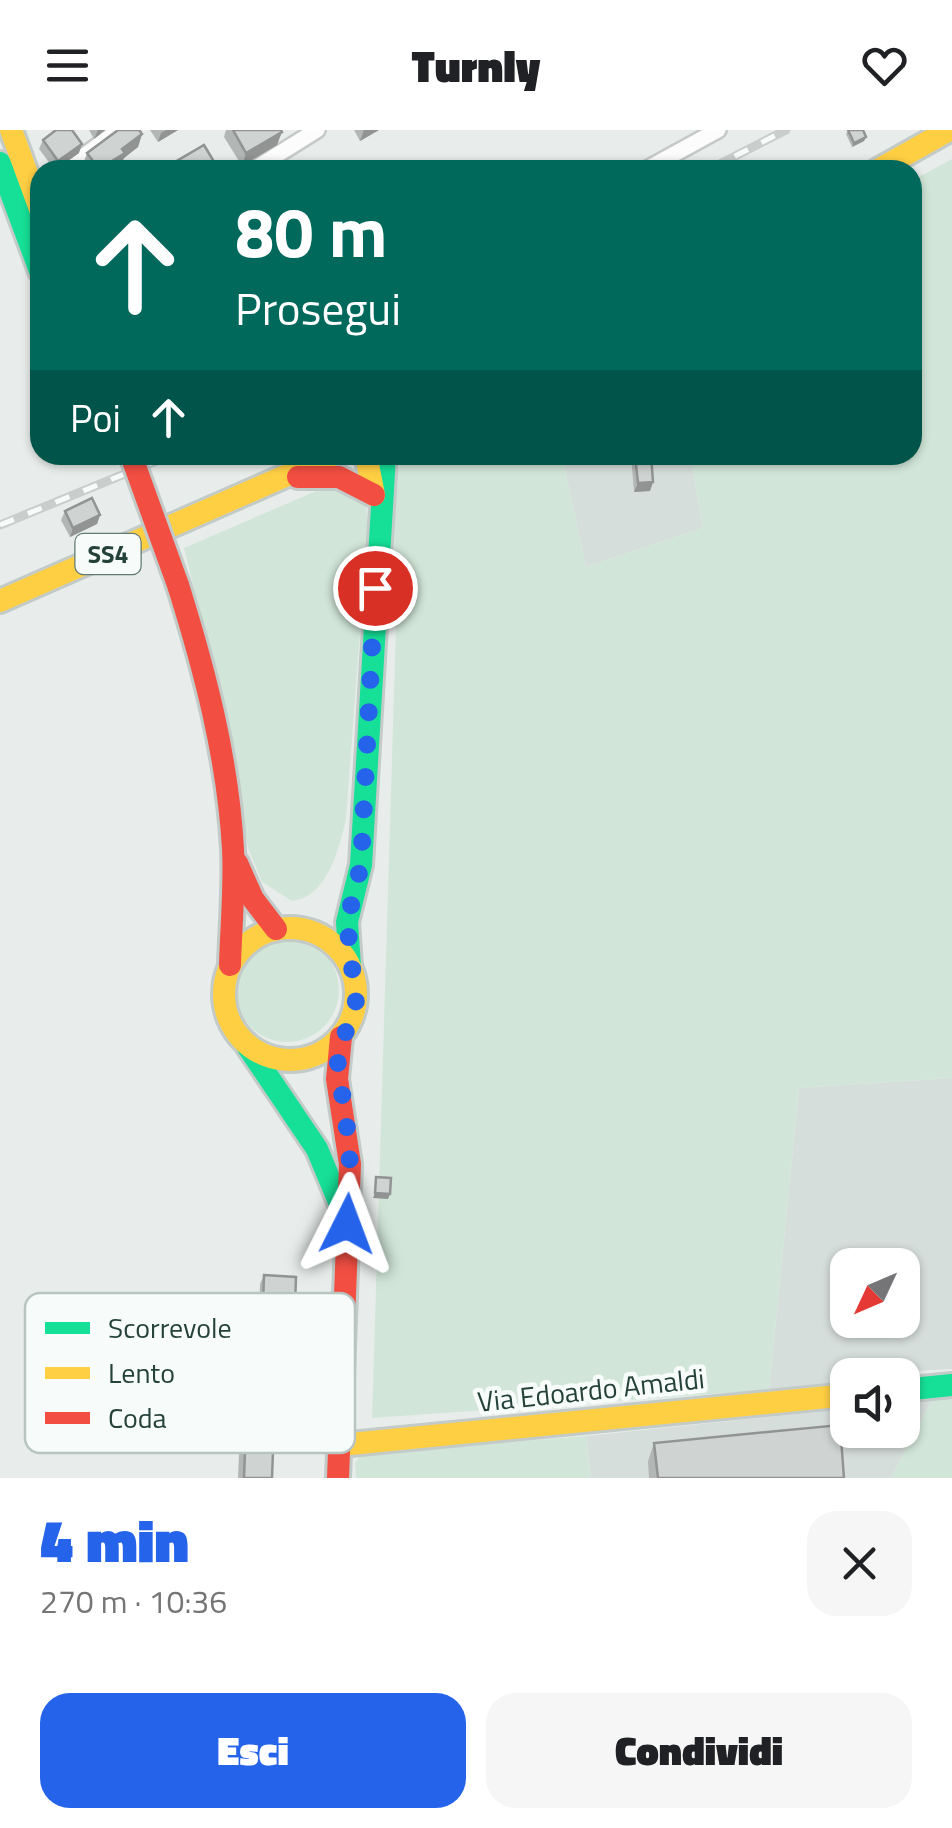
<!DOCTYPE html>
<html lang="it">
<meta charset="utf-8">
<style>
body{margin:0;font-family:"Titillium Web",sans-serif;background:#f6f6f6;color:#202124;height:100vh;display:flex;flex-direction:column;font-size:38px;white-space:nowrap}
*{box-sizing:border-box;margin:0}
p{font-size:32px;color:#757577}
.icon{flex:none;width:55px;height:55px;fill:none;stroke:currentColor;stroke-width:2;stroke-linecap:round;stroke-linejoin:round}
.map{position:relative;height:1348px;overflow:hidden}
.panel{display:flex;flex-direction:column;background:#fff;flex:1}
.panel>*{flex:none}
.guide{position:absolute;left:30px;top:30px;width:892px;height:305px;border-radius:30px;box-shadow:0 2px 8px #0004;background:#00695c;color:#fff;overflow:hidden}
.needle{width:65px;rotate:226deg}
.controls{position:absolute;left:830px;top:1118px;display:grid;gap:20px}
.controls a{display:grid;place-items:center;width:90px;height:90px;border-radius:20px;background:#fff;box-shadow:0 2px 8px #0004;font-size:50px}
.pin{position:absolute;display:grid;place-items:center;width:85px;height:85px;color:#fff;margin:-42px;border:5px solid #fff;border-radius:50%;box-shadow:0 2px 10px #0007}
.me{position:absolute;width:110px;margin:-55px;rotate:3deg;stroke-linejoin:round;filter:drop-shadow(0 0 8px #0008)}
.turn{display:flex;align-items:center;gap:35px;height:210px;padding:0 40px;font-size:45px}
.turn .icon{width:130px;height:130px;stroke-width:2.5}
.turn b{display:block;font-size:70px;line-height:85px}
.then{display:flex;align-items:center;height:95px;padding:0 40px;background:#0003;gap:20px;font-size:38px}
.round{display:grid;place-items:center;flex:none;width:105px;height:105px;border-radius:30px;background:#f6f6f6}
.headline{display:flex;align-items:center;justify-content:space-between;height:170px;padding:0 40px}
h1{font-size:60px;font-weight:800;line-height:75px;color:#2563eb}
.button{display:flex;gap:20px;margin-top:auto;padding:20px 40px}
.button a{flex:1;height:115px;border-radius:30px;background:#2563eb;color:#fff;font-size:40px;font-weight:800;line-height:115px;text-align:center}
.button a+a{background:#f6f6f6;color:#202124}
header{display:flex;justify-content:space-between;align-items:center;height:130px;padding:0 40px;background:#fff;font-size:45px;font-weight:800}
.map>svg:first-child{display:block}
.built{fill:#d6dedb;fill-rule:evenodd}
.green{fill:#d1e6d8}
.lines{fill:none;stroke-linecap:round;stroke-linejoin:round}
.street-casing{stroke:#c5cac8;stroke-width:20}
.fast-casing{stroke:#c3cbc8;stroke-width:28}
.slow-casing{stroke:#c3cbc8;stroke-width:28}
.jam-casing{stroke:#c3cbc8;stroke-width:28}
.street{stroke:#fcfcfc;stroke-width:15}
.fast{stroke:#16e098;stroke-width:22}
.slow{stroke:#ffcf43;stroke-width:22}
.jam{stroke:#f24e42;stroke-width:22}
.rail-casing{stroke:#c9cdcc;stroke-width:9}
.rail{stroke:#f7fbf9;stroke-width:5;stroke-dasharray:15;stroke-linecap:butt}
.jam-bridge-casing{stroke:#c3cbc8;stroke-width:28;stroke-linecap:butt}
.jam-bridge{stroke:#f24e42;stroke-width:22}
.wall{fill:#b2b6b5}
.shaded-wall{fill:#919493}
.building{fill:#cfd4d2;stroke:#919493;stroke-width:2.5}
.route{stroke:#2563eb;stroke-width:18;stroke-dasharray:0 32.4}
.labels{text-anchor:middle;stroke-width:9;stroke-linejoin:round;paint-order:stroke}
.shield{fill:#f7fbf9;stroke:#637a73;stroke-width:2.5}
.shield-label{font-size:25px;font-weight:bold;fill:#24423a}
.street-label{font-size:28px;fill:#24423a;stroke:#f7fbf9}
.key{fill:#f7fbf9;stroke:#b8c4c0;stroke-width:2.5}
.key-label{font-size:28px;fill:#24423a}
</style>
<header><svg class="icon" aria-label="menu" viewBox="0 0 24 24"><path d="M4 6h16M4 12h16M4 18h16"/></svg>Turnly<svg class="icon" aria-label="heart" viewBox="0 0 24 24"><path d="M12 20l-8-8c-3-5 5-10 8-4 3-6 11-1 8 4z"/></svg></header>
<div class="map">
<svg width="952" height="1348" viewBox="0 0 952 1348">
<rect width="100%" height="100%" fill="#e8edeb"/>
<g class="built">
<polygon points="562,325 690,325 703,398 586,437"/>
<path d="M952,948v291l-104,6 -1,6 -78,9 30,-302zM848,1135h54v55h-54z"/>
<polygon points="932,1270 891,1348 591,1348 586,1306 847,1279 848,1300 902,1300 903,1273"/>
</g>
<g class="green">
<polygon points="952,29 952,948 799,958 769,1260 372,1288 396,496 393,355 403,325 562,325 586,437 703,398 690,325 912,325 913,50"/>
<path d="M337,352l29,24 2,20 -22,293c-7,29 -18,78 -54,82l-30,-19 -14,-34 -17,-108 -47,-192z"/>
<circle cx="287" cy="860" r="52"/>
<polygon points="952,1268 952,1348 891,1348 932,1270"/>
<polygon points="586,1306 591,1348 356,1348 355,1333 362,1324"/>
</g>
<g class="lines">
<g class="street-casing">
<g id="street">
<polyline points="65,40 119,0"/>
<polyline points="253,40 317,0"/>
<polyline points="645,40 718,0"/>
</g>
</g>
<g class="fast-casing">
<g id="fast">
<polyline points="0,33 40,141"/>
<polyline points="350,836 347,792 361,735 385,325"/>
<polyline points="248,917 317,1019 342,1079"/>
<polyline points="902,1260 952,1255"/>
</g>
</g>
<g class="slow-casing">
<g id="slow">
<polyline points="11,0 40,79"/>
<polyline points="878,40 949,0"/>
<polyline points="366,325 374,365"/>
<polyline points="0,471 333,325"/>
<circle cx="290" cy="864" r="66"/>
<polyline points="340,1315 848,1265"/>
</g>
</g>
<g class="jam-casing">
<g id="jam">
<polyline points="298,347 339,347 374,365"/>
<path d="M178,455c27,86 50,174 55,264 2,39 -2,77 -3,116"/>
<polyline points="237,733 253,769 276,799"/>
<polyline points="338,1348 350,1034 337,949 341,907"/>
</g>
</g>
<use href="#street" class="street"/>
<use href="#fast" class="fast"/>
<use href="#slow" class="slow"/>
<use href="#jam" class="jam"/>
<g class="rail-casing">
<g id="rail">
<polyline points="708,40 786,0"/>
<polyline points="0,395 171,325"/>
</g>
</g>
<use href="#rail" class="rail"/>
<g class="jam-bridge-casing">
<polyline id="jam-bridge" points="131,325 178,455"/>
</g>
<use href="#jam-bridge" class="jam-bridge"/>
</g>
<g class="wall">
<polygon points="89,0 105,0 94,9"/>
<polygon points="150,0 178,0 158,12"/>
<polygon points="226,0 281,0 277,15 242,36 224,7"/>
<polygon points="354,0 379,0 360,11"/>
<polygon points="848,0 866,7 864,11 852,17 846,4"/>
<polygon points="142,4 138,17 124,28 120,36 115,40 85,40 82,37 87,23"/>
<polygon points="43,10 79,23 55,40 39,19"/>
<polygon points="631,325 651,325 653,352 650,361 634,362"/>
<polygon points="65,381 100,385 97,394 70,407 61,390"/>
<polygon points="264,1145 295,1175 291,1184 259,1183 260,1154"/>
<polygon points="250,1186 272,1348 238,1348 244,1204"/>
<polygon points="188,1279 218,1310 215,1319 185,1319 185,1289"/>
<polygon points="654,1313 844,1348 649,1348 648,1331"/>
</g>
<g class="shaded-wall">
<polygon points="98,0 105,0 94,9"/>
<polygon points="166,0 178,0 158,12 161,3"/>
<polygon points="364,0 379,0 360,11"/>
<polygon points="282,2 277,15 242,36 246,23"/>
<polygon points="142,4 138,17 124,28 120,36 115,40 98,40"/>
<polygon points="866,7 864,11 852,17 854,13"/>
<polygon points="82,14 79,23 55,40 58,31"/>
<polygon points="653,352 650,361 634,362 638,353"/>
<polygon points="100,385 97,394 70,407 73,398"/>
<polygon points="375,1063 390,1064 388,1069 373,1068"/>
<polygon points="263,1174 295,1175 291,1184 259,1183"/>
<polygon points="279,1302 289,1302 287,1307 277,1306"/>
<polygon points="188,1310 218,1310 215,1319 185,1319"/>
</g>
<g class="building">
<polygon points="56,0 72,0 82,14 58,31 43,10"/>
<polygon points="118,0 139,0 142,4 122,19 125,23 99,39 87,23"/>
<polygon points="233,0 281,0 282,2 246,23"/>
<polygon points="848,0 863,0 866,7 854,13"/>
<polygon points="204,15 219,40 180,40 175,32"/>
<polygon points="635,325 651,325 653,352 638,353"/>
<polygon points="92,368 100,385 73,398 65,381"/>
<polygon points="376,1047 391,1048 390,1064 375,1063"/>
<polygon points="264,1145 296,1147 295,1175 263,1174"/>
<polygon points="250,1186 278,1187 272,1348 244,1348"/>
<polygon points="840,1295 844,1348 658,1348 654,1313"/>
</g>
<g class="lines">
<polyline class="route" points="347,1094 350,1020 337,927 356,873 347,792 361,735 375,458"/>
</g>
<g class="labels">
<rect class="shield" x="75.5" y="404" width="65" height="40" rx="8"/>
<g class="shield-label">
<text x="108" y="433">SS4</text>
</g>
<g class="street-label">
<text transform="translate(591 1260) rotate(-6)" y="10">Via Edoardo Amaldi</text>
</g>
</g>
<rect x="25" y="1163" width="330" height="160" rx="15" class="key"/>
<rect x="45" y="1192" width="45" height="12" fill="#16e098"/>
<rect x="45" y="1237" width="45" height="12" fill="#ffcf43"/>
<rect x="45" y="1282" width="45" height="12" fill="#f24e42"/>
<g class="key-label">
<text x="108" y="1208">Scorrevole</text>
<text x="108" y="1253">Lento</text>
<text x="108" y="1298">Coda</text>
</g>
</svg>
<div class="controls">
<a><svg class="needle" viewBox="-14 -14 28 28"><path d="M0-13l5 13h-10z" fill="#e53935"/><path d="M0 13l5-13h-10z" fill="#757577"/></svg></a>
<a><svg class="icon" aria-label="sound" viewBox="0 0 24 24"><path d="M4 9h4l5-4v14l-5-4H4zM17 9q2 3 0 6"/></svg></a>
</div>
<div class="pin" style="left:375px;top:458px;background:#d93025"><svg class="icon" aria-label="arrive" viewBox="0 0 24 24"><path d="M6 21V4h12l-3 4 3 4H6"/></svg></div>
<svg class="me" style="left:347px;top:1094px" viewBox="-20 -20 40 40"><path d="M0-17L14 15 0 8-14 15z" fill="#2563eb" stroke="#fff" stroke-width="4"/></svg>
<div class="guide">
<div class="turn"><svg class="icon" aria-label="ahead" viewBox="0 0 24 24"><path d="M12 20V5M6 11l6-6 6 6"/></svg><div><b>80 m</b>Prosegui</div></div>
<div class="then">Poi<svg class="icon" aria-label="ahead" viewBox="0 0 24 24"><path d="M12 20V5M6 11l6-6 6 6"/></svg></div>
</div>
</div>
<section class="panel">
<div class="headline"><div><h1>4 min</h1><p>270 m · 10:36</p></div><a class="round"><svg class="icon" aria-label="close" viewBox="0 0 24 24"><path d="M6 6l12 12M18 6L6 18"/></svg></a></div>
<div class="button"><a>Esci</a><a>Condividi</a></div>
</section>
